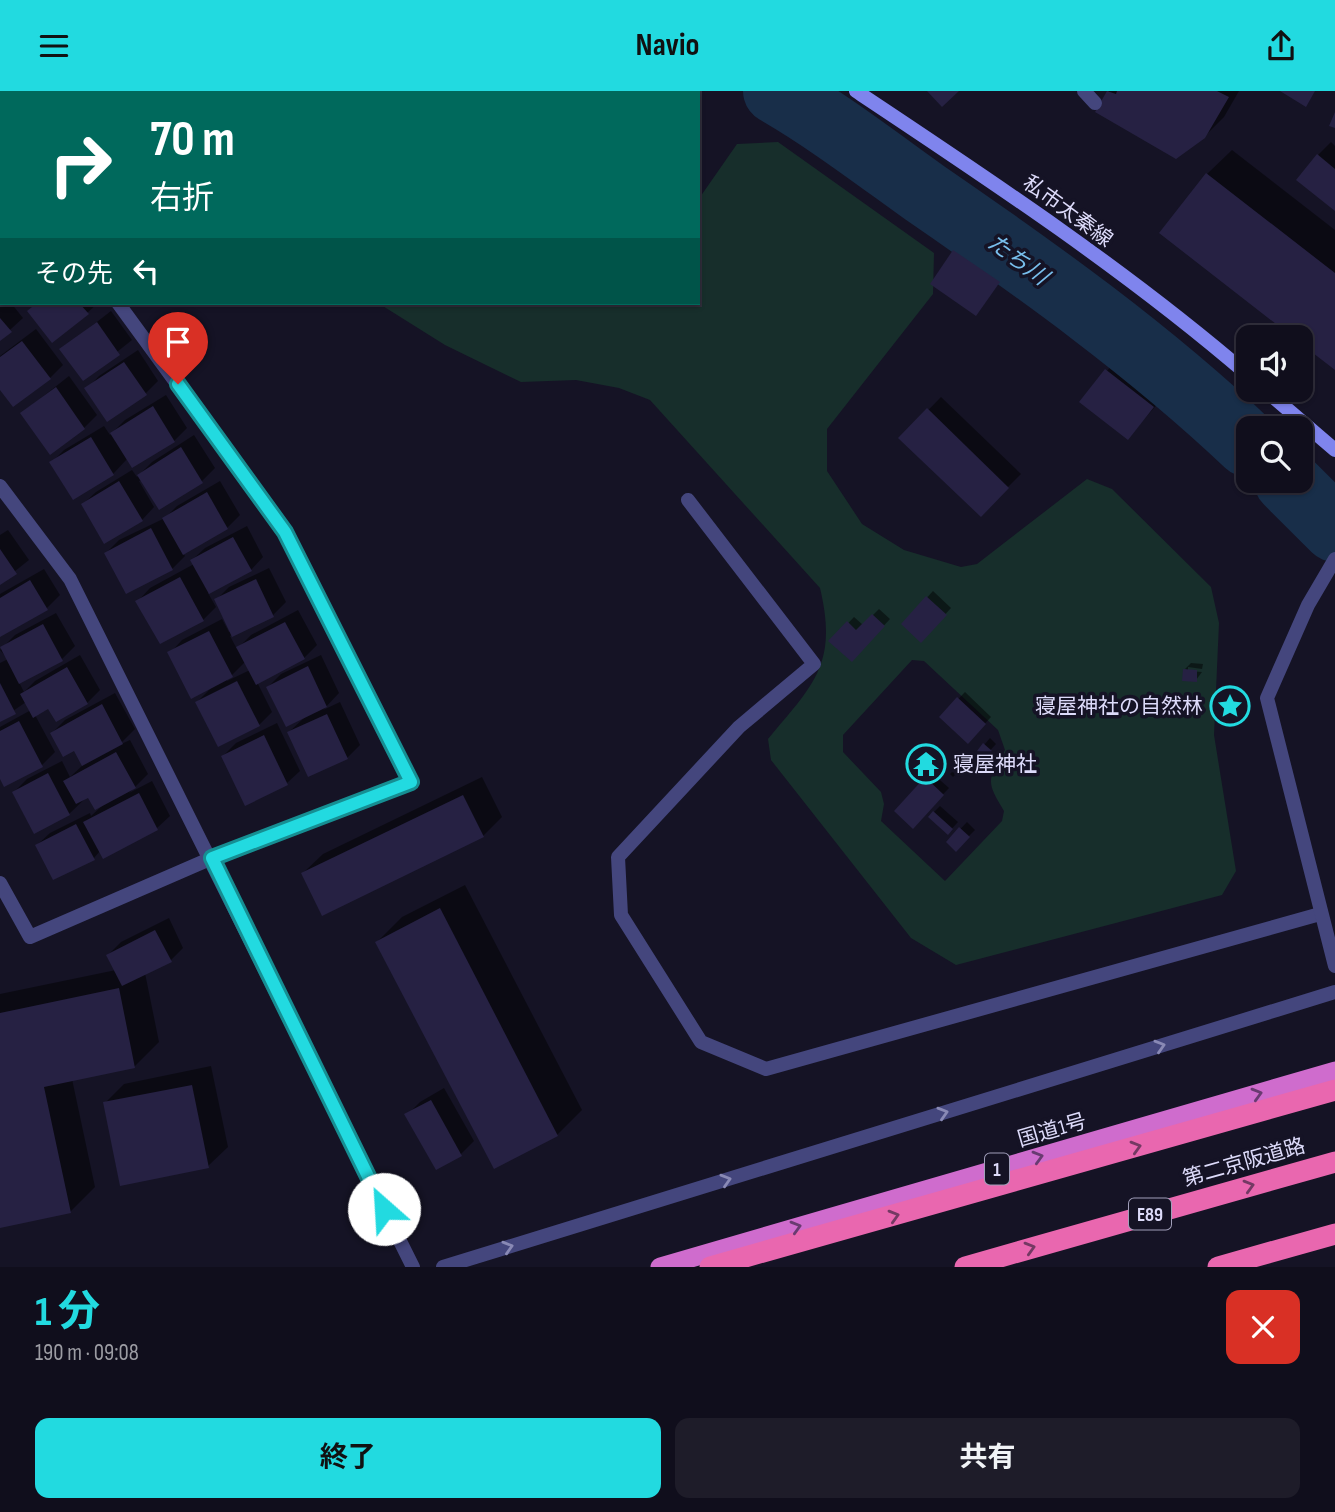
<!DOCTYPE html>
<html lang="ja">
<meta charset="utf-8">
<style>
body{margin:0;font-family:"Sofia Sans Condensed","Noto Sans JP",sans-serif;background:#1e1c29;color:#f1f3f6;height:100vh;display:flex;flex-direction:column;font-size:26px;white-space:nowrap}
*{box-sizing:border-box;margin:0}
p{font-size:23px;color:#9c9ca3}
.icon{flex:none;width:38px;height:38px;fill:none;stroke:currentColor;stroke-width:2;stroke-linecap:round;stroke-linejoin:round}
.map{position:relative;height:1176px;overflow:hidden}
.sheet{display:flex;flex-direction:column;background:#100e1c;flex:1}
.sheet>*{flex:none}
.banner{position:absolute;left:0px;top:0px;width:700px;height:214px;box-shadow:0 2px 5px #0004,0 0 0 2px #302e3b;background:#00695c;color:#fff;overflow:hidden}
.tools{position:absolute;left:1236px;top:234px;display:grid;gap:14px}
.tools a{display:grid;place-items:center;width:77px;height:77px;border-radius:14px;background:#100e1c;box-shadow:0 2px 5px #0004,0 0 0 2px #302e3b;font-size:35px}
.pin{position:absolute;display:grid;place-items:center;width:60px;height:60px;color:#fff;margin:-72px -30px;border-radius:50% 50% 50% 0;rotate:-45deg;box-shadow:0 0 7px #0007}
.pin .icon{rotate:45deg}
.me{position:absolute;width:77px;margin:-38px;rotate:334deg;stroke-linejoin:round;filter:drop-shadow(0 0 5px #0008)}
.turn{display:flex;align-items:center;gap:24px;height:147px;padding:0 35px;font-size:32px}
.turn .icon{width:91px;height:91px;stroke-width:2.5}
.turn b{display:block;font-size:49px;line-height:60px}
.then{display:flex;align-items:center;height:66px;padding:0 35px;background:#0003;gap:14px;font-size:26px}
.round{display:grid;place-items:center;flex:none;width:74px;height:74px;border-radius:14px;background:#1e1c29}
.summary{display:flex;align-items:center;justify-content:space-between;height:119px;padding:0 35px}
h1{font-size:42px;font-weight:700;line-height:52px;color:#22dae0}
.button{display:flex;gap:14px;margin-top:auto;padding:14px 35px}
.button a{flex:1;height:80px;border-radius:14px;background:#22dae0;color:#111;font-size:28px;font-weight:700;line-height:80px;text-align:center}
.button a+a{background:#1e1c29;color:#f1f3f6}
header{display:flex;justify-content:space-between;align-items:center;height:91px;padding:0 35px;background:#22dae0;color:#111;font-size:32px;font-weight:700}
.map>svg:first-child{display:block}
.green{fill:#172e2b;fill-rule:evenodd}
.shadow{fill:#0007;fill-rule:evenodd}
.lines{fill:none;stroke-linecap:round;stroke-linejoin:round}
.river{stroke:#182e49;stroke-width:66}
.building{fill:#262143}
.minor{stroke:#44467d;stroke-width:14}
.secondary{stroke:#7f84ed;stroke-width:14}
.trunk{stroke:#cf6ccd;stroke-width:19}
.motorway{stroke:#e967af;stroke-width:21}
.oneway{stroke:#8989b5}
.oneway2{stroke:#693b71}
.oneway3{stroke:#743963}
.route-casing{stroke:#168e92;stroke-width:18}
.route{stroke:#22dae0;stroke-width:12}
.labels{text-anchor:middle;stroke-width:7;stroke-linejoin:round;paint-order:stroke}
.shield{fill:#151325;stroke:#a19fba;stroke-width:2}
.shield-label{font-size:19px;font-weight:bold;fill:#dddbfa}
.street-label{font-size:21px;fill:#dddbfa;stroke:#151325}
.poi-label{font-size:21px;fill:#dddbfa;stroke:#151325;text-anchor:end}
.water-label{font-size:23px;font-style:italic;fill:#78beec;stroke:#151325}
</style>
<header><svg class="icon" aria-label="menu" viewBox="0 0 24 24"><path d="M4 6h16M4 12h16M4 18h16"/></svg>Navio<svg class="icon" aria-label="share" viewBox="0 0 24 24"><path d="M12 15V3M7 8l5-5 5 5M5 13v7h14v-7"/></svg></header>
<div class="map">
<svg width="1335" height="1176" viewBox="0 0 1335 1176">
<rect width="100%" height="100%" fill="#151325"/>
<path class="green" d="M778,51l156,111 -1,41 -106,135v42l35,53 42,26 57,17 16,-3 110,-85 25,10 99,98 8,36 -5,112 22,136 -14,24 -266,70 -45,-27 -140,-178 -3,-21c46,-55 70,-75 52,-151l-170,-188 -31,-12 -43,-8 -55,2 -76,-37 -67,-42h320v-103l39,-56zM912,569l12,1 74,69 7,20c-18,31 -19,31 -1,61l-2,10 -57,60 -64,-60 3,-17 -3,-12 -38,-40v-17z"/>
<g class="shadow">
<polygon points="403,0 692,0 695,2 407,2"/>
<polygon points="1109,0 1239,0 1224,26 1204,46 1098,20"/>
<polygon points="1331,51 1335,55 1335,118 1318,64"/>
<polygon points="1232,59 1335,139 1335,276 1300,247 1207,83"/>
<polygon points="2,109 2,162 0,163 0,111"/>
<polygon points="967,147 1011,177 976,222 954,160"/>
<polygon points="0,198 2,212 11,212 23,227 0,248"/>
<polygon points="38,212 98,212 87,222 29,220"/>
<polygon points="111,220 132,249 83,288 62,258"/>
<polygon points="36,238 63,274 50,287 0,296 0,265"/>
<polygon points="138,259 158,290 146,302 87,298 99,285"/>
<polygon points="1119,266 1166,303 1128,347 1081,310"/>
<polygon points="69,285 97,324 84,337 22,322"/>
<polygon points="166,304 187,337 174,350 128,367 113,383 51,372 64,359 104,335 110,344 125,329"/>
<polygon points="941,306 1021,383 981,423 901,347"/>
<polygon points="194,344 215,377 202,390 160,417 142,389 139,390 154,416 142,429 83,413 96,401 132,379 137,386 152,371"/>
<polygon points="220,390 240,424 227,437 183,462 185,465 172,478 106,462 119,449 165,427 177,415"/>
<polygon points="247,435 263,466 251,479 208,502 216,516 203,529 138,510 150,497 194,473 192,469 205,457"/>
<polygon points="8,439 29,469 0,492 0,444"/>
<path d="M269,477l17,34 -13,13 -43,21 7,13 14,-14 47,-25 19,35 -13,13 -47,24 15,30 -13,13 -62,-23 15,-15 -42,-34 12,-13 40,-21 7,13 2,-1 -15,-31 13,-13zM245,571l5,8 -23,11v-1z"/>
<polygon points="44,478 60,504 47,517 0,544 0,503"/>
<polygon points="933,500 951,517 921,550 903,533"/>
<polygon points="879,518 890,528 852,569 831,550 854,526 863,534"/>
<polygon points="56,522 75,555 62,568 19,591 24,601 35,590 80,564 100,599 87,612 49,616 35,624 55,661 42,674 0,685 0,636 31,619 26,611 0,629 0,572 8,568 0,559 15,544"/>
<polygon points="321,564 339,602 323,619 340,611 360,654 347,667 309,684 289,641 305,626 268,596 281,583"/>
<polygon points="1191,572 1203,573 1202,578 1188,576 1188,580 1202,581 1196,589 1185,578"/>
<polygon points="965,601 991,626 968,651 941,626"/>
<polygon points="115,602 135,638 119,654 130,649 148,683 129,702 152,690 170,725 157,737 104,766 100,760 94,767 37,754 50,742 90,722 91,725 103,714 89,704 69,723 14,701 27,688 62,670 70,686 83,674 74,658 52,642 65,629"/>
<polygon points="277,632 300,680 287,692 223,665 236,652"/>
<polygon points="990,647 996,653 985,665 979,660"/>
<polygon points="927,662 931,666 921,676 918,672"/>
<polygon points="959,674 962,677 953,686 950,683"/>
<polygon points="932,682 949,697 913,735 896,720"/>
<polygon points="482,686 502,726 483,745 303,782 323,763"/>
<polygon points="940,715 958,731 948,742 930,725"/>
<polygon points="967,731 975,739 956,758 948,751"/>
<polygon points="465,794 582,1019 557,1044 377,851 402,826"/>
<polygon points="169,827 183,857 170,870 145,882 159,951 135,975 72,988 95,1096 70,1121 0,1135 0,903 116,879 108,864 121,851"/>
<polygon points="211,975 228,1056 208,1075 105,1012 124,993"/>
<polygon points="444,997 474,1050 461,1063 437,1077 407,1024 420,1011"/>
</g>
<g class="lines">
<g class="river">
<path d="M776,0c52,30 100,67 149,102 112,77 224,157 323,251"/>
<polyline points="1287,390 1335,438"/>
</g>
</g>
<g class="building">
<polygon points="927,0 959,0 942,16"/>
<polygon points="1107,0 1116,3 1117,0 1217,0 1229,6 1205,47 1176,68 1095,21"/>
<polygon points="1280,0 1315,0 1306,16"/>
<polygon points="1335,21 1335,37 1329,35"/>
<polygon points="1317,63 1335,78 1335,120 1296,89"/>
<polygon points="1206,82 1335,182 1335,279 1300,252 1300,247 1294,247 1159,142"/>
<polygon points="953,159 1000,191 976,225 930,193"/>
<polygon points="37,212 79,212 89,223 52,252 27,220"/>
<polygon points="0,227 12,241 0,250"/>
<polygon points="97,231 120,264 83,290 59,258"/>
<polygon points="22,250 51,288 13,316 0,299 0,266"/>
<polygon points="124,271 147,304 107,331 84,297"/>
<polygon points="1105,278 1154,316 1128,349 1079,311"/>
<polygon points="56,296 85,338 50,364 20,322"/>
<polygon points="153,315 175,351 132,377 110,342"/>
<polygon points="927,317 1009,397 981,426 898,347"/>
<polygon points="91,346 114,384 73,409 49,371"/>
<polygon points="181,356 203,392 159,419 137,384"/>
<polygon points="119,390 143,430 104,453 81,413"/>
<polygon points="207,401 228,438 183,464 162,427"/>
<polygon points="151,437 173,479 126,503 104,462"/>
<polygon points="233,446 252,480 209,503 190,469"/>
<polygon points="0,458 17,483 0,494"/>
<polygon points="180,486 204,530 160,553 135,510"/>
<polygon points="256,488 274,526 232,546 214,508"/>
<polygon points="30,489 48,519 0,546 0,507"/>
<polygon points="926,505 947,524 921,552 901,533"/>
<polygon points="872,523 885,535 852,571 828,550 847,530 856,539"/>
<polygon points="285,531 305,568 256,594 236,556"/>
<polygon points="43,533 63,570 19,593 0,556"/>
<polygon points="209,540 233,586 191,608 167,561"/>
<polygon points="308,575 327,616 286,636 266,596"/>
<polygon points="67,576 88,613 56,631 48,618 33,627 20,603"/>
<polygon points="1183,578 1197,579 1197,591 1182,590"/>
<polygon points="237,590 260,635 218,656 195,611"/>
<polygon points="0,592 16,623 0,631"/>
<polygon points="957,606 986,633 968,653 939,626"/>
<polygon points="102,613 123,653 82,675 74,660 63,666 50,642"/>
<polygon points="327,623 348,668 308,686 287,641"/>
<polygon points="19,630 43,676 4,696 0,688 0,640"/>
<polygon points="264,644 288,694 245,715 221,665"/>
<polygon points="983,652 992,660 985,667 977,660"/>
<polygon points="116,661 136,697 95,719 88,707 76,713 63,690"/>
<polygon points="920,667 926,673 922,678 915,672"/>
<polygon points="48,682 70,724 34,743 12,701"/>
<polygon points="925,686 944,704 913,738 894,720"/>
<polygon points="139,702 158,739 103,768 83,731"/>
<polygon points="463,704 484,746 322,825 301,782"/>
<polygon points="933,720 953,738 948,744 928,726"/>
<polygon points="76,733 95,769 53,789 35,754"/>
<polygon points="959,736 970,746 956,761 946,751"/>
<polygon points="440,817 558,1045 494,1078 375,851"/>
<polygon points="155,839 172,871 122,895 106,864"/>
<polygon points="119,897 135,977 44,996 71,1122 0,1137 0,922"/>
<polygon points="192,994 209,1077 120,1095 103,1011"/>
<polygon points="431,1009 462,1065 436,1079 404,1023"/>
</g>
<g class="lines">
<g class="minor">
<polyline points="1084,0 1095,12"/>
<polyline points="0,60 2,62"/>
<polyline points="0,395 70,488 413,1176"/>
<polyline points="688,409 814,573 739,636 618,766 621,824 701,951 766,978 1320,823"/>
<polyline points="1335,468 1308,514 1267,607 1335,875"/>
<polyline points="0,792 30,846 212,767 411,691 285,441 118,212"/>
<polyline points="443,1176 1335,901"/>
</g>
<g class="secondary">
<path d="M856,0c134,89 270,179 392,284"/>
<polyline points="1265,299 1335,359"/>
</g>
<polyline class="trunk" points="660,1176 1335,980"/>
<g class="motorway">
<polyline points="710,1176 1335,999"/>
<polyline points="965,1176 1335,1071"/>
<polyline points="1218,1176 1335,1143"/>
</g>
</g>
<defs><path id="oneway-chevron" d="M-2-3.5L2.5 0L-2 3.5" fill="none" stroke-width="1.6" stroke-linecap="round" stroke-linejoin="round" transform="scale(1.75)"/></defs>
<g class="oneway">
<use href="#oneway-chevron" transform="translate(1160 955) rotate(-17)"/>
<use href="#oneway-chevron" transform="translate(943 1022) rotate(-17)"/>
<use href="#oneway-chevron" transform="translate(726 1089) rotate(-17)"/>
<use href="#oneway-chevron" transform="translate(508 1156) rotate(-17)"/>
</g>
<g class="oneway2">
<use href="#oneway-chevron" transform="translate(1257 1003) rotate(-16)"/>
<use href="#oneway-chevron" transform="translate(1038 1066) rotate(-16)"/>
<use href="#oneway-chevron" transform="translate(796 1136) rotate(-16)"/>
</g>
<g class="oneway3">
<use href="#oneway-chevron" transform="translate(1136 1056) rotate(-16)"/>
<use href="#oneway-chevron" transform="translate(1249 1095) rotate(-16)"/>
<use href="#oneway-chevron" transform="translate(894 1125) rotate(-16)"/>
<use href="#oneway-chevron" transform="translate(1030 1157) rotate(-16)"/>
</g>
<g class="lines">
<g class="route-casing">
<polyline id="route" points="178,293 285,441 411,691 212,767 384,1118"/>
</g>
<use href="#route" class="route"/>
</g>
<defs>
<g id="sight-ring" transform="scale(2.0125)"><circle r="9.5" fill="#151325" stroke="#22dae0" stroke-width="1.5"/><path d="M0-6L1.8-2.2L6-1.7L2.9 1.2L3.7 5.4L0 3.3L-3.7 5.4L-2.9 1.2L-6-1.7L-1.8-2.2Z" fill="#22dae0"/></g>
<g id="temple-ring" transform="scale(2.0125)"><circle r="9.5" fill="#151325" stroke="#22dae0" stroke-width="1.5"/><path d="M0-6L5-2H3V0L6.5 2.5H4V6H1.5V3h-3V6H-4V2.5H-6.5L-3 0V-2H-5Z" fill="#22dae0"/></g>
</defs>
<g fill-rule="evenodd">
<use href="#sight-ring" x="1230" y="615"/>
<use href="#temple-ring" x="926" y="673"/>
</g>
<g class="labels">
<g class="shield">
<rect x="985" y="1062.5" width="24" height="31" rx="5"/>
<rect x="1129" y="1107.5" width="42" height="31" rx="5"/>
</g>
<g class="shield-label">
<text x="997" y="1085">1</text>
<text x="1150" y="1130">E89</text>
</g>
<g class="street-label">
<text transform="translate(1068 120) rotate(36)" y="7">私市太秦線</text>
<text transform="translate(1052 1039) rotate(-16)" y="7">国道1号</text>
<text transform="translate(1244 1071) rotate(-16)" y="7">第二京阪道路</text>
</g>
<g class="poi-label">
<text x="1203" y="622">寝屋神社の自然林</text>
<text x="953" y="680" text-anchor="start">寝屋神社</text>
</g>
<g class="water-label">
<text transform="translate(1018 168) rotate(36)" y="8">たち川</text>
</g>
</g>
</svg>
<div class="tools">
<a><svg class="icon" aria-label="sound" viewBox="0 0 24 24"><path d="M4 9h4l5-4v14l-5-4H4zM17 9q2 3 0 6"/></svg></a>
<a><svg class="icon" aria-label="search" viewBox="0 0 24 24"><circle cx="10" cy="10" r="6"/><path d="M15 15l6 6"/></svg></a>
</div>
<div class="pin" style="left:178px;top:293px;background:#d93025"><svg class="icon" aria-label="arrive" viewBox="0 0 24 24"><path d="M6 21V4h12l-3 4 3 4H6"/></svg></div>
<svg class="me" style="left:384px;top:1118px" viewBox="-20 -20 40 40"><circle r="19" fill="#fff"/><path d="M0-13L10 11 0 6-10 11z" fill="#22dae0"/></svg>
<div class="banner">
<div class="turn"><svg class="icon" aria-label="right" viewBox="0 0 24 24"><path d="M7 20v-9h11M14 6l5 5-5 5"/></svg><div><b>70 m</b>右折</div></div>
<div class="then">その先<svg class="icon" aria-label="left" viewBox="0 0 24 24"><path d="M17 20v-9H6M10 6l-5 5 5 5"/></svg></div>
</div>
</div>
<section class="sheet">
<div class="summary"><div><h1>1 分</h1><p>190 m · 09:08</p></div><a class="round" style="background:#d93025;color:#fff"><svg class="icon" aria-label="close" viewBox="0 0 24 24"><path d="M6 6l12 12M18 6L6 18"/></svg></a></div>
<div class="button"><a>終了</a><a>共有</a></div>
</section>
